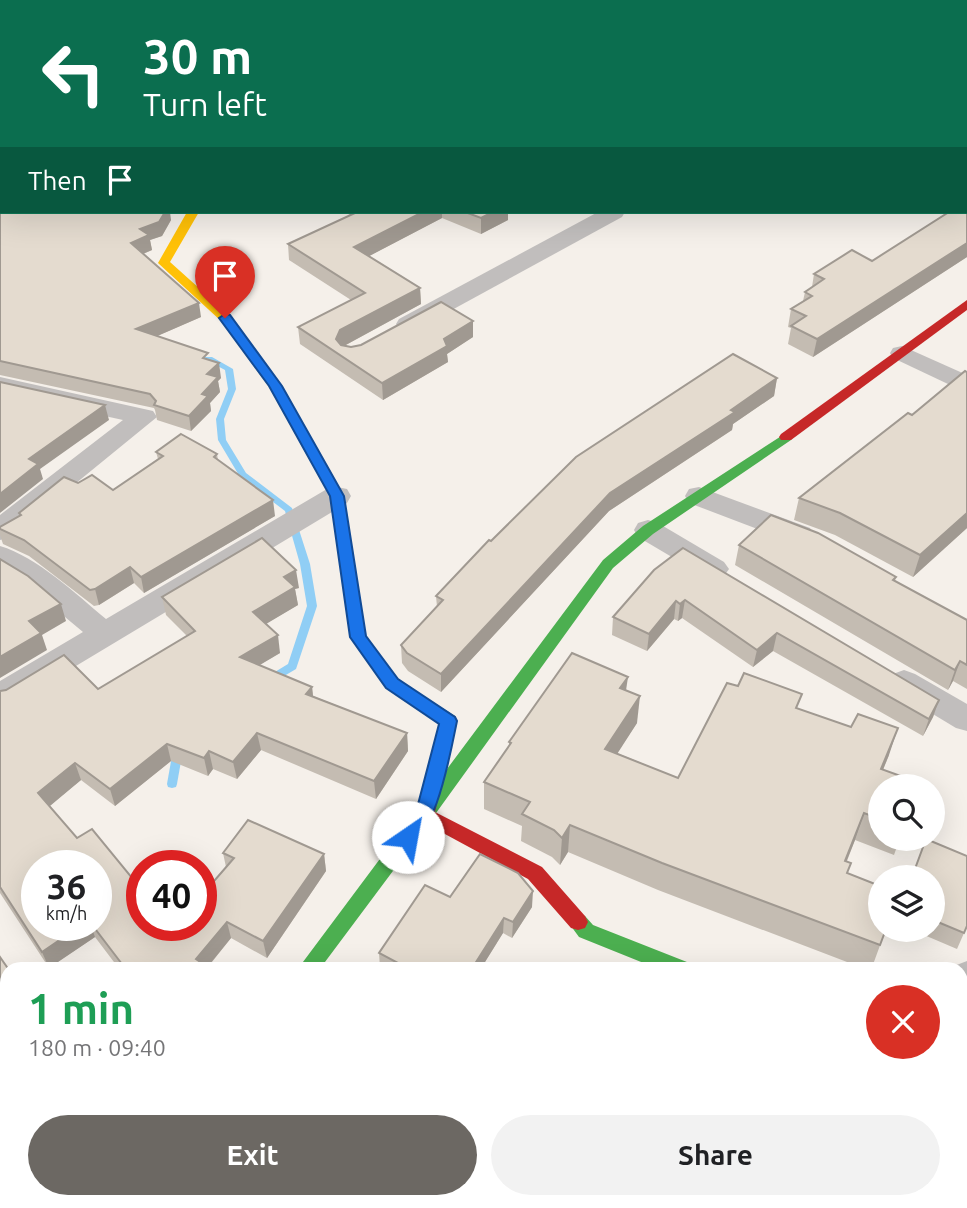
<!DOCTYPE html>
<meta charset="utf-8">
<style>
body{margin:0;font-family:Ubuntu,sans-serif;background:#f2f2f2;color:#202124;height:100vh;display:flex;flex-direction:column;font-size:26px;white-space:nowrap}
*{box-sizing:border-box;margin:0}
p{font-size:23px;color:#757577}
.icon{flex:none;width:38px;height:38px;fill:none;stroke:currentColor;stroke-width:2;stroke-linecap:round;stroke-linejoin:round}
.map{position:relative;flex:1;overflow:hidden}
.sheet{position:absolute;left:0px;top:962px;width:968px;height:247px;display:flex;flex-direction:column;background:#fff;border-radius:21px 21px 0 0;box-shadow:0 7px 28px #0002}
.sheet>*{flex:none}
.top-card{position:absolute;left:0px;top:0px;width:968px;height:214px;box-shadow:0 7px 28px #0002;background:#0b6e4f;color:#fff;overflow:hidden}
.fabs{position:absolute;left:868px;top:774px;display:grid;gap:14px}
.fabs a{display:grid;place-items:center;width:77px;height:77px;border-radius:50%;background:#fff;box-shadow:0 7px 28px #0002;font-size:35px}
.speed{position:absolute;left:21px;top:850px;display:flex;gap:14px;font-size:35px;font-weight:700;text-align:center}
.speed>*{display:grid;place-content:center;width:91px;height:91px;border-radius:50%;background:#fff;box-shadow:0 7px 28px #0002;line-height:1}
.speed small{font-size:18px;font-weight:400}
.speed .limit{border:10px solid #d22;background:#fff;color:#111}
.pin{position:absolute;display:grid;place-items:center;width:60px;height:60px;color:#fff;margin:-72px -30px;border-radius:50% 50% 50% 0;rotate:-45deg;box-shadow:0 0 7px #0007}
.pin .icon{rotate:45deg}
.me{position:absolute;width:77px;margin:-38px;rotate:33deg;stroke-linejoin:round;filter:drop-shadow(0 0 5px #0008)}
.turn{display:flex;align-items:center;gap:24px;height:147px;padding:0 28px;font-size:32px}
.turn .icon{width:91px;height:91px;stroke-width:2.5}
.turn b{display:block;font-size:49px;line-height:60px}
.then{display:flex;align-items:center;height:66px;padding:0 28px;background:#0003;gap:14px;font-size:26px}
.round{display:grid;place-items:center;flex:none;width:74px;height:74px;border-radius:37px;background:#f2f2f2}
.overview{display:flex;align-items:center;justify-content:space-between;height:119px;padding:0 28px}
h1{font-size:42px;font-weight:600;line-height:52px;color:#1e9e55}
.primary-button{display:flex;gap:14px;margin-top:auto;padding:14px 28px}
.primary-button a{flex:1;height:80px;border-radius:42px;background:#6c6863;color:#fff;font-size:28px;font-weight:600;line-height:80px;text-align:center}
.primary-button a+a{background:#f2f2f2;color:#202124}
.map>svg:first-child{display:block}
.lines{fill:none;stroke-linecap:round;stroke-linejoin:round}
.stream{fill:#90cef5;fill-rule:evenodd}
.street{fill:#c1bebd;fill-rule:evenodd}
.fast{fill:#4caf50;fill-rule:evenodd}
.slow{fill:#ffc107;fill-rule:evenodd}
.jam{fill:#c62828;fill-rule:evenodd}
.wall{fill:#c4bcb2;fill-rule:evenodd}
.shaded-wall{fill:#a09991}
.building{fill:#e4dbcf;stroke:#a09991;stroke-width:2}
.route{fill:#1a73e8;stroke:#114b97;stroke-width:2}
</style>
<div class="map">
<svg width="967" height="1208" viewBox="0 0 967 1208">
<rect width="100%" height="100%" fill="#f5f0ea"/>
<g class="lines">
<g class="stream">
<polygon points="196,357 212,357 233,369 236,389 224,419 226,440 246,473 292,508 310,564 317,606 296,669 269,685 265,684 264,681 265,678 288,664 307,606 300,564 285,511 240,477 218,440 216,419 228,389 225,370 208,361 196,361"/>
<polygon points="178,746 182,747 183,750 177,784 176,787 172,788 168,787 167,784 173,750 174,747"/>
</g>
<g class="street">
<polygon points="172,0 190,0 191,2 173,2"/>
<polygon points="462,0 482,0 460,2"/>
<polygon points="604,0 632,0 634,2 605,2"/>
<rect x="966" y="93" width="1" height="12"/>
<polygon points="598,212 625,212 622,217 417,329 408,331 399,329 396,324 399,319"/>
<polygon points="902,346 967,375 967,393 893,358 890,353 893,348"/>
<polygon points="0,377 153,411 157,417 10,537 0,540 0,515 123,420 0,393"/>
<path d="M337,487l10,2 4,7 -4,7 -336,202 -11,3v-27l83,-49 -48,-40 -35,-22v-24c37,11 76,48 106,73l221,-130z"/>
<polygon points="699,487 810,528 814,535 810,542 800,545 689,503 685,496 689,489"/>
<polygon points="648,520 658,523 724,562 729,569 724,576 714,579 704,576 638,537 634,530 638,523"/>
<polygon points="904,670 915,674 967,704 967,731 956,728 893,690 888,682 893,674"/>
<polygon points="967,961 967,1006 961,1008 961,970 952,970 954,966"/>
</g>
<g class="fast">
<polygon points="786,433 793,437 791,440 653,534 613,568 431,820 319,970 297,970 603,560 643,526"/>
<polygon points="307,438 312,440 344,496 366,636 398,680 455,716 457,721 455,726 443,726 386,688 350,637 330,496 300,443"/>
<polygon points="578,914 585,916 593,925 692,964 695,970 661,970 579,937 568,922 571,916"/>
</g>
<g class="slow">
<polygon points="187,212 199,212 170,262 229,315 282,386 314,443 312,446 302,446 269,387 221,321 158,263"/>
<polygon points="115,1202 140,1202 138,1208 113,1208"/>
</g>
<g class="jam">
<polygon points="967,300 967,310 791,440 781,440 779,437 781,434"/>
<polygon points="449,714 455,716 457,721 435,812 542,867 585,916 588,922 585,928 578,930 571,928 528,879 419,820 416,815 441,721 443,716"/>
</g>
</g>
<g class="wall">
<polygon points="834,0 967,0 967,84 966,84 966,2 838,2"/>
<polygon points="967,146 967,169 966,168 966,147"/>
<polygon points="967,200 967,257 813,357 788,344 791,328 788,327 791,309 803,301 805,292 812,287 814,274 872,261"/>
<polygon points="0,210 171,220 162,236 150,240 152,250 143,254 201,317 157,336 209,360 221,378 218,381 220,392 210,403 211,411 191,431 157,420 155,410 154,408 0,375"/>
<polygon points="345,212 508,212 508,220 481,234 442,218 369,256 420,288 421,304 344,346 351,347 473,321 473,337 447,354 448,362 383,400 300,344 298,327 351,300 289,260 288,244 350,215"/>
<polygon points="967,372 967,528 913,577 835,535 794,520 799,498 912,415"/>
<polygon points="777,378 774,396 733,424 732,430 609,511 441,692 408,671 402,663 401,645 437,607 436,596"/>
<polygon points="156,452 217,454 218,460 275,516 144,593 134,583 99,605 94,606 29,556 3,544 0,535 0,527 19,515 19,513 78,483 113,490 158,459"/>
<polygon points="739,545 896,577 895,581 967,620 967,689 953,681 948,690 735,565"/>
<polygon points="654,570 939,700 933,717 923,736 773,651 753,667 682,618 678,621 674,619 647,651 612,635 613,617"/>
<path d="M299,588l-4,1 3,16 -33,19 15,29 -21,12 53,22 1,9 94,37 1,18 -32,48 -115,-49 -24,29 -24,-10 -5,7 -37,-15 -56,45 -34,-26 -32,26 28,32 97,90 52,-61 -3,-14 101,1 2,17 -59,87 -36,-20 -23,29 4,3h-92l-25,-33 -46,31 -49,-75v-202l98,-2 89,-53 -21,-21 -4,-18zM96,866v60h-59z"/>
<polygon points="626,690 637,723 617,753 678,778 799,709 889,755 883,770 880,786 880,838 900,838 894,855 855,840 847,861 847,873 886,929 871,970 868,970 658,890 568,852 560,865 552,857 521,841 522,826 484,809 484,782 509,746 509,742"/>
<polygon points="933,877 964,933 957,949 910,929 933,929"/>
<polygon points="450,897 532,907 512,938 503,933 480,970 383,970 380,968 379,953"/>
<polygon points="961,1071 967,1074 967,1134 961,1130"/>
<polygon points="719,1202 947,1202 955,1208 717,1208"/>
</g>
<g class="shaded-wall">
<polygon points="160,0 177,0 178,2 161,2"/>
<rect x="0" y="66" width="2" height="16"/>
<polygon points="165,212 170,212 171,220 162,236 150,240 152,250 133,258 131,243 140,229"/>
<polygon points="423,212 442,212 442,218 356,263 354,247"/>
<polygon points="493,212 508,212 508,220 481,234 481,218"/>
<polygon points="967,243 967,257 813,357 817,339"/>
<polygon points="420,288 421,304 342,347 338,355 336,339 340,330"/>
<polygon points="199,303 201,317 139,344 136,329"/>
<polygon points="473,321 473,337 447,354 448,362 383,400 382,383 444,339"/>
<polygon points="219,363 221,378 218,381 220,392 210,403 211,411 191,431 189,416 207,374"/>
<polygon points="777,378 774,396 733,424 732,430 609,511 441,692 441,674 610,493"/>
<polygon points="105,405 109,420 40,469 43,479 0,513 0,494 29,459"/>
<polygon points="273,500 275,516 144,593 141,577"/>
<polygon points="967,513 967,528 913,577 920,555"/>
<polygon points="130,567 134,583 99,605 95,589"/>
<polygon points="296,570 299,588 295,589 298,605 256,630 253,612 284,577"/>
<polygon points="685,600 682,618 678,621 680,604"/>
<polygon points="676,601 674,619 647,651 649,634"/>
<polygon points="61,604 66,621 42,635 47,650 0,678 0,657 29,621"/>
<polygon points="777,633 773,651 753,667 757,650"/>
<polygon points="278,635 280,653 243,675 240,657"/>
<polygon points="960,661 953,681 948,690 955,670"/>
<polygon points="628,677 624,704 620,688"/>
<polygon points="312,687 314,705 306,694"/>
<polygon points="640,696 637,723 603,776 605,749"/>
<polygon points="939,700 933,717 923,736 929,719"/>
<polygon points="898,728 889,755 872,796 881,769"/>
<polygon points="257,733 261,750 237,779 233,762"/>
<polygon points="407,733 408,751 376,799 374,781"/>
<polygon points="167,744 171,761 115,806 110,789"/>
<polygon points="209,751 213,769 208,776 204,758"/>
<polygon points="75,763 81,780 44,811 38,793"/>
<polygon points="864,813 855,840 836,887 845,861"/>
<polygon points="570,825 568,852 560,865 562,838"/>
<polygon points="324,854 326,871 267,958 263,941"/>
<polygon points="533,891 532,907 512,938 513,922"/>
<polygon points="504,918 503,933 480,970 471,970"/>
<polygon points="227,922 231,938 205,970 196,959"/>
<polygon points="80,926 91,926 95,937 49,968 42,952"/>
<polygon points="7,975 7,997 0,1002 0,980"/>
<polygon points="7,1182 7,1202 10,1202 5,1208 0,1208 0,1189"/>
<polygon points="272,1202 285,1202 281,1208 268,1208"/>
<polygon points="354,1202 365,1202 361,1208 351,1208"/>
</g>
<g class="building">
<polygon points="0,0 163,0 164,2 2,2 2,47 0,48"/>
<polygon points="313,0 430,0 429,2 311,2"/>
<polygon points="876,0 967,0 967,66 966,66 966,2 881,2"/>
<polygon points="0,54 2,56 2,66 0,66"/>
<polygon points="967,200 967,243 817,339 791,326 806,316 791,309 812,296 805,292 824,279 814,274 852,250 872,261 949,212 966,212 966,201"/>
<polygon points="0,210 2,210 2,212 165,212 159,222 140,229 149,235 131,243 199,303 136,329 208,353 203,358 219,363 207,374 218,377 202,394 208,396 189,416 154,405 156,401 150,394 0,361"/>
<polygon points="357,212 423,212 354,247 420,288 340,330 336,339 341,345 351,347 361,345 441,302 473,321 444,339 447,346 382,383 298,327 365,293 288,244"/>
<polygon points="465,212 493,212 481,218"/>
<polygon points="733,354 777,378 731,410 735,412 610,493 441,674 407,653 401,645 443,600 436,596 489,540 491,541 576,457"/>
<polygon points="965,371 967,372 967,513 920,555 840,513 799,498 908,413 912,415"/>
<polygon points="0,382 105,405 29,459 38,464 0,494"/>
<polygon points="181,434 217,454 214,457 273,500 141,577 130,567 95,589 90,590 24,540 0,529 0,527 21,515 19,513 64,477 78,483 92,475 113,490 163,456 156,452"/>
<polygon points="771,515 818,533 896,577 893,580 967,620 967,665 960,661 955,670 739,545"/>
<polygon points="262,538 296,570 284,577 295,587 253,612 278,635 240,657 312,687 306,694 407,733 374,781 257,733 233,762 209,751 204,758 167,744 110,789 75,763 38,793 77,838 92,829 142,890 142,926 171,926 174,928 176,926 201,926 201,896 234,858 223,853 248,820 324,854 263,941 227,922 196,959 212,970 124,970 125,968 93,926 96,926 96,866 37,866 37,926 80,926 42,952 0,887 0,691 6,690 64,655 98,689 195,631 162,597"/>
<polygon points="683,548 939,700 929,719 777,633 757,650 685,600 680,604 676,601 649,634 613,617 654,570"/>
<polygon points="0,559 28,576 61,604 29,621 41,633 0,657"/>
<polygon points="572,653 628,677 620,688 640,696 605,749 678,778 727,683 738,686 744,673 802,694 796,708 851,727 858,714 898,728 881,769 920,783 920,786 880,786 880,819 864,813 845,861 851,863 847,873 880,886 880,929 886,929 880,945 662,863 570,825 562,838 554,830 522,814 530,802 484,782 511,743 509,742"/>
<polygon points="926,839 967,856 967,926 964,933 933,920 933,877 912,877"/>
<polygon points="480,854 518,873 533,891 513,922 504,918 471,970 411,970 379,953 425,885 450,897"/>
<polygon points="0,957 9,970 7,970 7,975 0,980"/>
<polygon points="0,1007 7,1012 7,1182 0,1189"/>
<polygon points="961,1071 967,1074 967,1117 961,1114"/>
<polygon points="215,1202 272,1202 268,1208 210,1208"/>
<polygon points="311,1202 354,1202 351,1208 308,1208"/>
<polygon points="727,1202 947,1202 955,1208 735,1208"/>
</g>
<path class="route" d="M225,314l5,1 52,71 62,110 22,140 32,43 57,38 2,4c-5,23 -23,133 -56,121l-2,-5 17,-25 23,-88 -53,-36 -36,-51 -20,-141 -61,-110 -50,-68z"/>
</svg>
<div class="fabs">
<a><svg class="icon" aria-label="search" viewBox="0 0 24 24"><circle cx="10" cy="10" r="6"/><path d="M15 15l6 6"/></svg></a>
<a><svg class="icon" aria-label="layers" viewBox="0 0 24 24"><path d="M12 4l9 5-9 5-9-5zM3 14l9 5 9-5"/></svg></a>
</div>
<div class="speed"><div>36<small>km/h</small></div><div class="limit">40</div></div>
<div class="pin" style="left:225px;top:318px;background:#d93025"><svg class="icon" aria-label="arrive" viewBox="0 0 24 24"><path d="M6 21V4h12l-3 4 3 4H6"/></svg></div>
<svg class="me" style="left:408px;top:837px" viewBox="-20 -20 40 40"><circle r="19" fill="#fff"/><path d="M0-13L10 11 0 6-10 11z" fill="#1a73e8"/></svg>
<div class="top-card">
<div class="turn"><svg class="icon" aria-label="left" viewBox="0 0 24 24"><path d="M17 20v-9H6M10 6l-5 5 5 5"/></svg><div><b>30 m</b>Turn left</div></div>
<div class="then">Then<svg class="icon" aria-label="arrive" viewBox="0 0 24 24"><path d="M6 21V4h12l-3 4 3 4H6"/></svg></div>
</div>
<section class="sheet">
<div class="overview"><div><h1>1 min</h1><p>180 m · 09:40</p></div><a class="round" style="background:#d93025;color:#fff"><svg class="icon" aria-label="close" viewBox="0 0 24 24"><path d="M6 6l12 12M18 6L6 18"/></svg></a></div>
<div class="primary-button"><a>Exit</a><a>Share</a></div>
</section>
</div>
